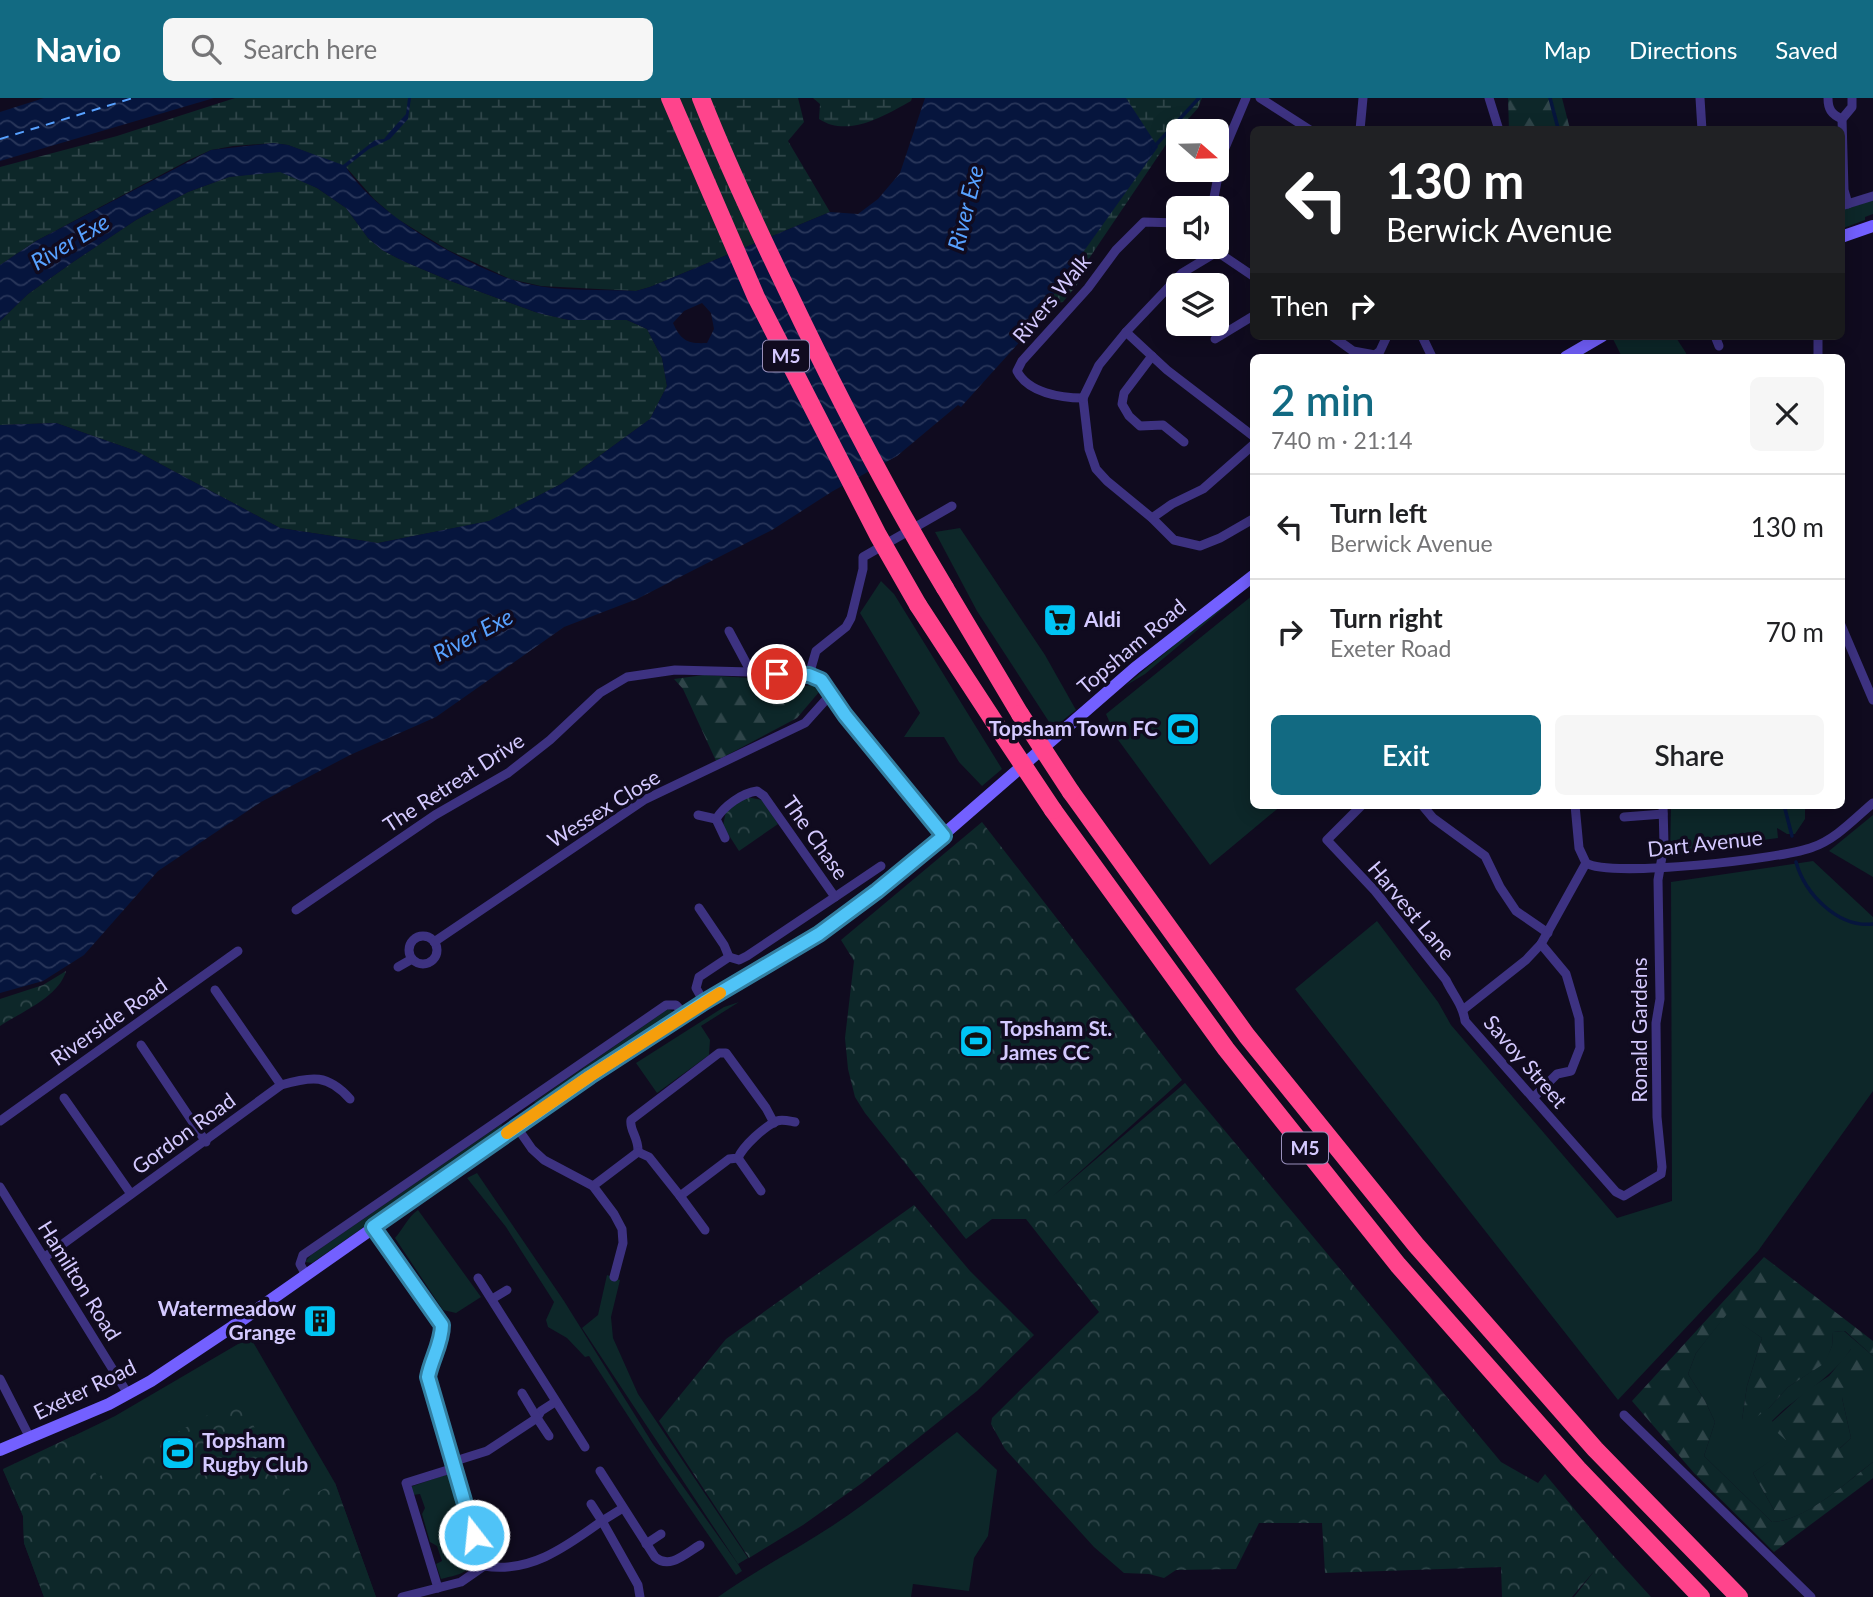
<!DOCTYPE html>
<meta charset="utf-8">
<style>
body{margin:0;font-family:Lato,sans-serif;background:#f6f6f6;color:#202124;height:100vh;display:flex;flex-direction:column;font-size:26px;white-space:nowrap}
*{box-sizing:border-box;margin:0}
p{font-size:23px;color:#757577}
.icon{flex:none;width:38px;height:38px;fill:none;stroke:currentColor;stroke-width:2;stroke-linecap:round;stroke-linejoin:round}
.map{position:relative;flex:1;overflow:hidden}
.drawer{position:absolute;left:1250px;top:256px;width:595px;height:455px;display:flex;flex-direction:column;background:#fff;border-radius:10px;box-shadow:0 4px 18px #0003}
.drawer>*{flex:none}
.banner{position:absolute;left:1250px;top:28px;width:595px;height:214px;border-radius:10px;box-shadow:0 4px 18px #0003;background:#202124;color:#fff;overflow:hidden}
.needle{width:46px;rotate:110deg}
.tools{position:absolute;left:1166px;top:21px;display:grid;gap:14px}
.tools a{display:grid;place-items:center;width:63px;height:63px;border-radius:10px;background:#fff;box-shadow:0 4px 18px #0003;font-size:35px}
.pin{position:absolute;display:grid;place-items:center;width:60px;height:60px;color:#fff;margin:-30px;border:4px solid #fff;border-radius:50%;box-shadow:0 2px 7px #0007}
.me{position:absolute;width:77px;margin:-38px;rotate:344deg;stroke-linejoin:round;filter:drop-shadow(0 0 5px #0008)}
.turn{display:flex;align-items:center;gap:24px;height:147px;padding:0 21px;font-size:32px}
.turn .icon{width:91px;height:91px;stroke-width:2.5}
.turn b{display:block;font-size:49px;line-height:60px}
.then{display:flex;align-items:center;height:66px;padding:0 21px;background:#0003;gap:14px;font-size:26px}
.round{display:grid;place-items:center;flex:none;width:74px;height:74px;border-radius:10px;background:#f6f6f6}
.summary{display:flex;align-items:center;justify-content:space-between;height:119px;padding:0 21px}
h1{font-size:42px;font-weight:600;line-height:52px;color:#126a82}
.primary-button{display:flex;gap:14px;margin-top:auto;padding:14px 21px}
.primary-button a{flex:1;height:80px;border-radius:10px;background:#126a82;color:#fff;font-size:28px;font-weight:600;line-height:80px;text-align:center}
.primary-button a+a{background:#f6f6f6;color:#202124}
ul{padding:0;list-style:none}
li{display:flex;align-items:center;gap:21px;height:105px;padding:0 21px;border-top:2px solid #e0e0e0}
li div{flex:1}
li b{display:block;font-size:26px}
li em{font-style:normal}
header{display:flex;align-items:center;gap:42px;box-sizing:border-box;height:98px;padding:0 35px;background:#126a82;color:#fff}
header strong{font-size:33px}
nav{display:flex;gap:38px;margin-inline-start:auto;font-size:24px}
.search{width:490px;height:63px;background:#f6f6f6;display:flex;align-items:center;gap:18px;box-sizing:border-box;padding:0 24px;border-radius:10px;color:#757577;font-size:26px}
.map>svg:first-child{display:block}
.green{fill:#0d2729;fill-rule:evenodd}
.forest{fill:url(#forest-firs)}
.wetland{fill:url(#wetland-marsh)}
.park{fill:url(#park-crowns)}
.water{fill:url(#water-waves);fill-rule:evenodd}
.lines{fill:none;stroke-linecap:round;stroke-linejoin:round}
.stream{stroke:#06153d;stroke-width:3.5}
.ferry{stroke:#57a1ff;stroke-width:2;stroke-dasharray:9 7;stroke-linecap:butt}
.street{stroke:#3d3281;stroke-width:9}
.secondary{stroke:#7360ff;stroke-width:12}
.highway{stroke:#ff448c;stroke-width:18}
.highway-bridge{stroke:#ff448c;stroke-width:18}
.route-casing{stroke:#337fa1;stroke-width:18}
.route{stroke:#4fc3f7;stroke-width:12}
.slow{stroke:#f59e0b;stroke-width:12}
.labels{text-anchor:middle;stroke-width:7;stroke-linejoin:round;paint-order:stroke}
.shield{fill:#100b1f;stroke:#9990bc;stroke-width:2}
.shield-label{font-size:19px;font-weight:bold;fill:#d4c9ff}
.street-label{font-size:21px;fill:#d4c9ff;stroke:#100b1f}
.poi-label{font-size:21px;font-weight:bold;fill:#d4c9ff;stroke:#100b1f;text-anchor:start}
.water-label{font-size:23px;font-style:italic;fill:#57a1ff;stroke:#100b1f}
</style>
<header>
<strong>Navio</strong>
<div class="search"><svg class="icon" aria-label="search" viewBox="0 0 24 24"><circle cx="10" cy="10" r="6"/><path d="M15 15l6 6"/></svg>Search here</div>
<nav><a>Map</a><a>Directions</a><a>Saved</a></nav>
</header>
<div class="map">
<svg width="1873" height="1499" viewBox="0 0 1873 1499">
<defs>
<pattern id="forest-firs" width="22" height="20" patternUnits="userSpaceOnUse" patternTransform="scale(1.75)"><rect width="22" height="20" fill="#0d2729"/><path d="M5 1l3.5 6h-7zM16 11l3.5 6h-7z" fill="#2f4549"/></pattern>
<pattern id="wetland-marsh" width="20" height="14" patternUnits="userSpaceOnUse" patternTransform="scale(1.75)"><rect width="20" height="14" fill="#0d2729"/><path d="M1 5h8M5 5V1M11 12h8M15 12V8" fill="none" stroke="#2f4549"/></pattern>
<pattern id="park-crowns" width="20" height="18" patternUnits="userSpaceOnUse" patternTransform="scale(1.75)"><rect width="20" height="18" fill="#0d2729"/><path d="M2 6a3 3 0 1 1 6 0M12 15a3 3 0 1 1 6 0" fill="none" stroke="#2f4549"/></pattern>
<pattern id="water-waves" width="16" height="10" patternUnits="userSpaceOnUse" patternTransform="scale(1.75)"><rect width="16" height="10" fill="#06153d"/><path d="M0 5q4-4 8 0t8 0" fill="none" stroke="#29365a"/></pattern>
</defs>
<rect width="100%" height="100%" fill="#100b1f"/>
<g class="green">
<polygon points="1873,102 1873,116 1865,119 1865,122 1841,131 1841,112"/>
<polygon points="1619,238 1675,238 1686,255 1686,259 1622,259 1613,241"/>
<polygon points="960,430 1045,557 1076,612 1053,630 977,513 935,434"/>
<polygon points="881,483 894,496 1002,671 982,688 959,664 944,639 904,639 920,615 860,515"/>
<polygon points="1253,497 1253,707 1282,707 1210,767 1116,639 1106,616"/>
<polygon points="1231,500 1233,502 1145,576 1125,588"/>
<polygon points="1671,707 1805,707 1805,721 1795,736 1787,736 1777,730 1778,740 1718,748 1670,759"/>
<polygon points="1873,717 1873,779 1829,753"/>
<polygon points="1813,763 1873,819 1873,993 1758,1153 1618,1302 1295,891 1377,823 1438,904 1451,927 1617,1120 1672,1103 1671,784"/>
<polygon points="739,904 701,928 710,942 709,957 657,995 636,965 724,909"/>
<polygon points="668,911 673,914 670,919 539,1007 534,1004"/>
<polygon points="503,1025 497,1036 491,1041 312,1165 305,1164 311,1157"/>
<polygon points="477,1075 564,1203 653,1346 738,1466 742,1473 736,1477 660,1367 589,1258 585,1259 567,1240 548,1229 546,1222 554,1204 506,1129 467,1080"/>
<path d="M418,1112l63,87 -25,16 -13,-3 -48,-72c8,-9 13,-21 23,-28z"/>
<polygon points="607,1177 620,1182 611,1219 613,1240 638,1296 748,1460 738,1466 582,1230 598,1217"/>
<path d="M1727,1215l35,25 -15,48 -5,34 27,-12 19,-21 36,-24 8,-17 1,-14 11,-1 29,25v106c-27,20 -66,59 -101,60l-68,-66 11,-34 -10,-21 -17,-27 8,-21zM1851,1251l-9,49 9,40 -77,72 -21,-37 22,-15 14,-16 -17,-21c26,-27 58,-40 79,-72z"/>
<polygon points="250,1239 335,1385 376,1499 44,1499 24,1445 23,1418 3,1372 115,1318"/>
<path d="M957,1334l40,38 -9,66 -14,22 -5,33 -56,-7 -2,13h-193c36,-26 76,-46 114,-71 44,-29 84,-63 125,-94z"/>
<path d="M448,1376l25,88c-4,12 -21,14 -32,17l-5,-15 6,-3 -5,-15 -7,-4 -8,-28 3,-6 -5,-14 -7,1 -3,-8z"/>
</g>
<g class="forest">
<polygon points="1508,0 1562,0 1570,31 1509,31"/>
<polygon points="704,577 795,583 806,588 815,586 819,594 797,620 716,663 683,591 674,581"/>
<path d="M1764,1159l109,84v15l-28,-25 -12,1 -1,14 -7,17 -37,24 -19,21 -18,13 -9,-1 5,-34 15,-48 -35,-24 -31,39 -8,21 17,27 10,21 -11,34 68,66c33,-1 75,-40 101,-60v16l-99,74 -80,-79 -62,-72z"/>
<polygon points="1852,1250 1867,1274 1842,1300 1851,1340 1840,1350 1850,1367 1792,1414 1774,1412 1753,1375 1774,1360 1788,1344 1771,1329 1772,1324 1806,1293 1829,1278"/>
</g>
<g class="wetland">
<polygon points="235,0 798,0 804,24 788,43 830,114 650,189 636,193 541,188 510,181 448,152 396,120 374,101 346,69 288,47 273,45 233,48 211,52 189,62 36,143 0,167 0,69 117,38"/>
<path d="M813,0h99l-1,3c-27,15 -63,37 -92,18l1,-15z"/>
<polygon points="1054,0 1202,0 1198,10 1167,45 1086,165 1089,172 1063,204 1047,206 1071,172"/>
<polygon points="280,73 317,90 346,110 368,140 382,152 403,163 448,182 538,215 569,222 627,222 647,231 662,260 667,288 650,321 561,386 490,423 378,445 280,430 136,353 56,325 0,327 0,223 28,196 73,164 136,122 188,94 229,79"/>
</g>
<g class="park">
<polygon points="747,699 762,702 778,726 739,753 723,728 726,713"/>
<polygon points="982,724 1182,982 1053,1098 1185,985 1501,1364 1538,1385 1545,1376 1611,1455 1651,1499 1574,1499 1595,1472 1572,1499 1502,1499 1501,1469 1325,1475 1322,1425 1259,1425 1236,1471 1176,1472 1164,1480 1149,1476 1124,1475 1094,1449 1005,1351 991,1326 992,1320 1099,1214 1026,1121 992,1121 966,1141 865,1015 855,999 848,971 845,940 854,863 841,842"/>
<path d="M66,873c-7,26 -45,41 -66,55v-27l43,-14z"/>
<polygon points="914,1107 970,1173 1034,1237 977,1293 862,1385 803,1427 749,1460 659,1323 726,1241"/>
<polygon points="238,1300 297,1405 335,1385 376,1499 44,1499 24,1445 23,1418 3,1371 73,1338 98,1379"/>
</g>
<g class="water">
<polygon points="44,0 214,0 0,63 0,14"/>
<path d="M408,0h3l-3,21 -18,20 -21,10 -23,18c26,46 131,106 182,117 34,8 73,5 108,7l14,-4 180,-75 28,2 20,-15 22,-26 25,-75h201l32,49 -111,156 4,4 -90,100 -3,-2 -61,51 -64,35 -61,39 -135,69 -73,28 -128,90 -86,38 -89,47 -103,69 -74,84 -41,26 -43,12v-568l56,-2 80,28 144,77 98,15 111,-22 72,-37 89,-65 17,-33 -5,-28 -15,-29 -20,-9h-58l-31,-7 -90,-33 -45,-19 -21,-11 -14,-12 -22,-30 -29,-20 -37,-16 -51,5 -41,15 -52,28 -63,42 -45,32 -28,27v-56l36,-24 175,-91 62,-7 15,2 55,20 32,-25 9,-1 4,-5 18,-20zM702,205l9,10 3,16 -7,14c-19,1 -26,-2 -34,-20l11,-12z"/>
</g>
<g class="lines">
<g class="stream">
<polyline points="1550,0 1558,30"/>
<polyline points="1153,50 1199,0"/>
<polyline points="1784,707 1792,738"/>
<path d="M1796,764c9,32 42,66 77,62"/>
</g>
<polyline class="ferry" points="0,41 133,0"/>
<g class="street">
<polyline points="1260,0 1310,32"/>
<polyline points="1489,0 1499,32"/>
<polyline points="1700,0 1702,32"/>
<path d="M1828,0c0,11 3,16 14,21"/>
<polyline points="1360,32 1363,0"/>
<polyline points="1848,106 1844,92 1842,21 1852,9 1852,0"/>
<polyline points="1841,108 1873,98"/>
<polyline points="1212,110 1222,57 1246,0"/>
<polyline points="1210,149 1253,178"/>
<polyline points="1126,234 1167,272 1253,338"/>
<polyline points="1332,238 1353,253 1375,257"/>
<polyline points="1422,238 1432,259"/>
<polyline points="1715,238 1719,248"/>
<polyline points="1215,241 1253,218"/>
<polyline points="1375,257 1380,253 1387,238"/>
<polyline points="1152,258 1124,295 1122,306 1129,318 1140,328 1163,327 1184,344"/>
<polyline points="1818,259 1818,238"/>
<path d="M1083,300c-22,0 -55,-5 -66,-27l5,-10 66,-73 28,-38 28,-28 34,1"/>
<polyline points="1083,300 1089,351 1096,371 1107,383 1152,420 1174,442 1200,448 1220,440 1253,421"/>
<polyline points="1083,300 1099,267 1126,234 1182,175 1217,154"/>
<polyline points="1152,420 1172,406 1203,391 1253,347"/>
<polyline points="1841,527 1873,602"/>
<polyline points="729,533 751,574 809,577 821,582 845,616 944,738"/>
<polyline points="809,577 816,553 846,529 851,520 863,471 863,459 952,408"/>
<path d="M1362,707l-35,35 48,51 71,89c7,15 17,25 19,41l151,171 8,4 37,-22 1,-7 -5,-50 -1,-94 4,-24 -2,-119 6,-35 -1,-40"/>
<polyline points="1422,707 1433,720 1485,758 1500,789 1516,813 1548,835"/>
<path d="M1575,707l4,43 7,15c23,15 198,-4 227,-16 23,-8 41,-28 60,-44"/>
<polyline points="698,717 716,721"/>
<polyline points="1624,719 1663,716"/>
<polyline points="835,799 881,768"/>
<polyline points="699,810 724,847 729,859"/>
<polyline points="296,812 435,717 508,675 550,642 600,595 627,579 675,572 751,574"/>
<circle cx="423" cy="852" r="14"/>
<polyline points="434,844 644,702 805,625 832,595"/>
<polyline points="398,869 412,861"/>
<polyline points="215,892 281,987"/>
<path d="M704,904l-8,-14 3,-11 30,-20 10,3 8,-4 88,-59 -71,-101 -7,-5c-15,2 -33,15 -41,28l9,19"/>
<polyline points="1464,911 1526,862 1541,846 1586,765"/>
<polyline points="141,947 206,1044"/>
<polyline points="64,1000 131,1096"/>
<polyline points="1533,1000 1557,976 1571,973 1580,950 1579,920 1566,876 1541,846"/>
<polyline points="0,1023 238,853"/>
<polyline points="516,1028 532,1051 544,1062 593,1088 614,1116 622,1131 623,1145 614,1179"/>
<path d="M638,1054c1,-14 -9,-22 -7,-32l88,-67h7l40,55 8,15"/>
<path d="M638,1054l11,5 31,39 49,-37 9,-1c5,-12 27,-32 39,-37 5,-2 12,0 18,1"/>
<polyline points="738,1060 761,1093"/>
<polyline points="593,1088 638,1054"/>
<polyline points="0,1089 128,1296"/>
<polyline points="680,1098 705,1132"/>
<path d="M373,1129l69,98c0,18 -11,34 -15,52l57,189"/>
<path d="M45,1159l236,-172c31,-9 47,-11 69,14"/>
<polyline points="306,1177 300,1166 303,1157 666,907 676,907 684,916"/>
<polyline points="478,1180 585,1349"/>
<polyline points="492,1201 507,1192"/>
<polyline points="0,1281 30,1340"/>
<polyline points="1624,1317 1811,1499"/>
<polyline points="549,1338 537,1320 541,1313 555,1304"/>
<polyline points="452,1364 487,1353 537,1320 522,1295"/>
<path d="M600,1373l55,86c15,13 31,-4 45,-12"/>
<polyline points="623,1410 602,1423 638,1487 640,1499"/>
<polyline points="646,1446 661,1436"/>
<path d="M484,1468c46,8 83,-20 118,-45l-11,-17"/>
<polyline points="438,1490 406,1385 454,1370"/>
<polyline points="402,1499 461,1484 484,1468"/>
</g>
<g class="secondary">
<polyline points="1841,139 1873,128"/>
<polyline points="1566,259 1602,238"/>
<polyline points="0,1352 109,1306 151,1283 232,1229 590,978 704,904 819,836 905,770 1135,570 1253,478"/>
</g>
<g class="highway">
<polyline points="945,490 1020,616"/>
<polyline points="918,507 999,631"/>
<polyline points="1071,694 1247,938 1416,1147 1595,1351 1739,1499"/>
<polyline points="1053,712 1226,951 1398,1167 1578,1371 1701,1499"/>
</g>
<g class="highway-bridge">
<polyline points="670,0 756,199 878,437 918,507"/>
<path d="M701,0c26,66 56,130 87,194 48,101 99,200 157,296"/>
<polyline points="1020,616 1071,694"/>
<polyline points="999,631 1053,712"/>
</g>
</g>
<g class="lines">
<g class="route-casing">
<path id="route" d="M474,1437l-46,-158c3,-17 14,-34 14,-52l-69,-98 217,-151 114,-74 115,-68 58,-43 67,-55 -99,-121 -24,-35 -12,-5 -32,-1"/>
</g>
<use href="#route" class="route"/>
<polyline class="slow" points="507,1035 590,978 720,895"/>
</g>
<defs>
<g id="supermarket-square" transform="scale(1.75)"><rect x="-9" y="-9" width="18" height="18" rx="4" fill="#00c4f4" stroke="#100b1f"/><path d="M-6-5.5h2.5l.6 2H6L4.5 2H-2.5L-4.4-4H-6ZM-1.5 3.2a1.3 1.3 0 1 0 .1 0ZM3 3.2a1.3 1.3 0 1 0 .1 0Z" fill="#111"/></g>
<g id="stadium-square" transform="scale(1.75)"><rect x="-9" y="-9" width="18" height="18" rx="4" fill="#00c4f4" stroke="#100b1f"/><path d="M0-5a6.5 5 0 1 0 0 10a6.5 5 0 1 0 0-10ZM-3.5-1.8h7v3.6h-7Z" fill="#111"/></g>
<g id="building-square" transform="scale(1.75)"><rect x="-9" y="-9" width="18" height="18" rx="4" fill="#00c4f4" stroke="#100b1f"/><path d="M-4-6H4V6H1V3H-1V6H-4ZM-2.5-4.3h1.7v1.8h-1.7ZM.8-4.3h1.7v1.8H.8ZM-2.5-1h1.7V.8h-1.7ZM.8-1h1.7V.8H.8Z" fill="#111"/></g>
</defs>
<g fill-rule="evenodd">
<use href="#supermarket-square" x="1060" y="522"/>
<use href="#stadium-square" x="1183" y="631"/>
<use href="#stadium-square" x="976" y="943"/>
<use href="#building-square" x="320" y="1223"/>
<use href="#stadium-square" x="178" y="1355"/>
</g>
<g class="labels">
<g class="shield">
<rect x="763" y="242.5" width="46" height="31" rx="5"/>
<rect x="1282" y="1034.5" width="46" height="31" rx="5"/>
</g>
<g class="shield-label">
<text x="786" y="265">M5</text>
<text x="1305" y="1057">M5</text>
</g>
<g class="street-label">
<text transform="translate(1052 201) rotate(-50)" y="7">Rivers Walk</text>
<text transform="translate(1132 549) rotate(-40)" y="7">Topsham Road</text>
<text transform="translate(454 685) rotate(-33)" y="7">The Retreat Drive</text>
<text transform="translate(604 711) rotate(-32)" y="7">Wessex Close</text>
<text transform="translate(815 740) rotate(55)" y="7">The Chase</text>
<text transform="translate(1705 746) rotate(-6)" y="7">Dart Avenue</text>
<text transform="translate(1411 813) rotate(50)" y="7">Harvest Lane</text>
<text transform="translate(109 924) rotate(-35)" y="7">Riverside Road</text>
<text transform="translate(1640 932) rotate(-90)" y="7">Ronald Gardens</text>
<text transform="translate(1525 964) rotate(49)" y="7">Savoy Street</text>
<text transform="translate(184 1036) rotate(-36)" y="7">Gordon Road</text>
<text transform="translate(79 1183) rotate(58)" y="7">Hamilton Road</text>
<text transform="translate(85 1292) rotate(-26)" y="7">Exeter Road</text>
</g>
<g class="poi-label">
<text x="1084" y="529">Aldi</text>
<text x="1158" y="638" text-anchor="end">Topsham Town FC</text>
<text x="1000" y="938">Topsham St.<tspan x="1000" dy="24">James CC</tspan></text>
<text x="296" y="1218" text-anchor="end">Watermeadow<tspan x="296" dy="24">Grange</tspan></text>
<text x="202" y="1350">Topsham<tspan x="202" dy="24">Rugby Club</tspan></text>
</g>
<g class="water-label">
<text transform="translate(966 110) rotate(-76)" y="8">River Exe</text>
<text transform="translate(70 144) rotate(-31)" y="8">River Exe</text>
<text transform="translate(473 537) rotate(-28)" y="8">River Exe</text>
</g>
</g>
</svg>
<div class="tools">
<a><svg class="needle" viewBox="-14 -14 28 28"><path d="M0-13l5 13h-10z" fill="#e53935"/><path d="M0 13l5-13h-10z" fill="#757577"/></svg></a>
<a><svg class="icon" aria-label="sound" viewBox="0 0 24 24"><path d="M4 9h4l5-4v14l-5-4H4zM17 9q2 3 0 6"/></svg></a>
<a><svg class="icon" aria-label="layers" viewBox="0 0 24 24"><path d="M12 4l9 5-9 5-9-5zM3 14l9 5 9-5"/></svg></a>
</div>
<div class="pin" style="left:777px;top:576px;background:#d93025"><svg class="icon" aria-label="arrive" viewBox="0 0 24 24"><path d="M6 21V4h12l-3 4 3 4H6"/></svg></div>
<svg class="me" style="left:474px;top:1437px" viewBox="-20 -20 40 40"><circle r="17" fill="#4fc3f7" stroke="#fff" stroke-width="3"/><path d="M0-11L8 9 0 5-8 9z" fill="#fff"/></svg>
<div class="banner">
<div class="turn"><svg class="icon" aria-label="left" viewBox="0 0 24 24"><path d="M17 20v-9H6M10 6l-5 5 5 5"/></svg><div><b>130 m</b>Berwick Avenue</div></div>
<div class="then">Then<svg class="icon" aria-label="right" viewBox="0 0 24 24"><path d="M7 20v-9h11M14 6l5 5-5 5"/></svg></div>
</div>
<section class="drawer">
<div class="summary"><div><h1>2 min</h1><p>740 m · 21:14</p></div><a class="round"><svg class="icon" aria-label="close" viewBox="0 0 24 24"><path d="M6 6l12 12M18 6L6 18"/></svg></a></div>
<ul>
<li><svg class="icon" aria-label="left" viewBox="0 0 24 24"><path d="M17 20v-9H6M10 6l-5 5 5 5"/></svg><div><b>Turn left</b><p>Berwick Avenue</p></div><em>130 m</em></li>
<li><svg class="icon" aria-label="right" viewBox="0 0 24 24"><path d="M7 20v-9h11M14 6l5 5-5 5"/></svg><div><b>Turn right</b><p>Exeter Road</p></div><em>70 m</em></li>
</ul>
<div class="primary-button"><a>Exit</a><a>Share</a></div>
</section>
</div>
